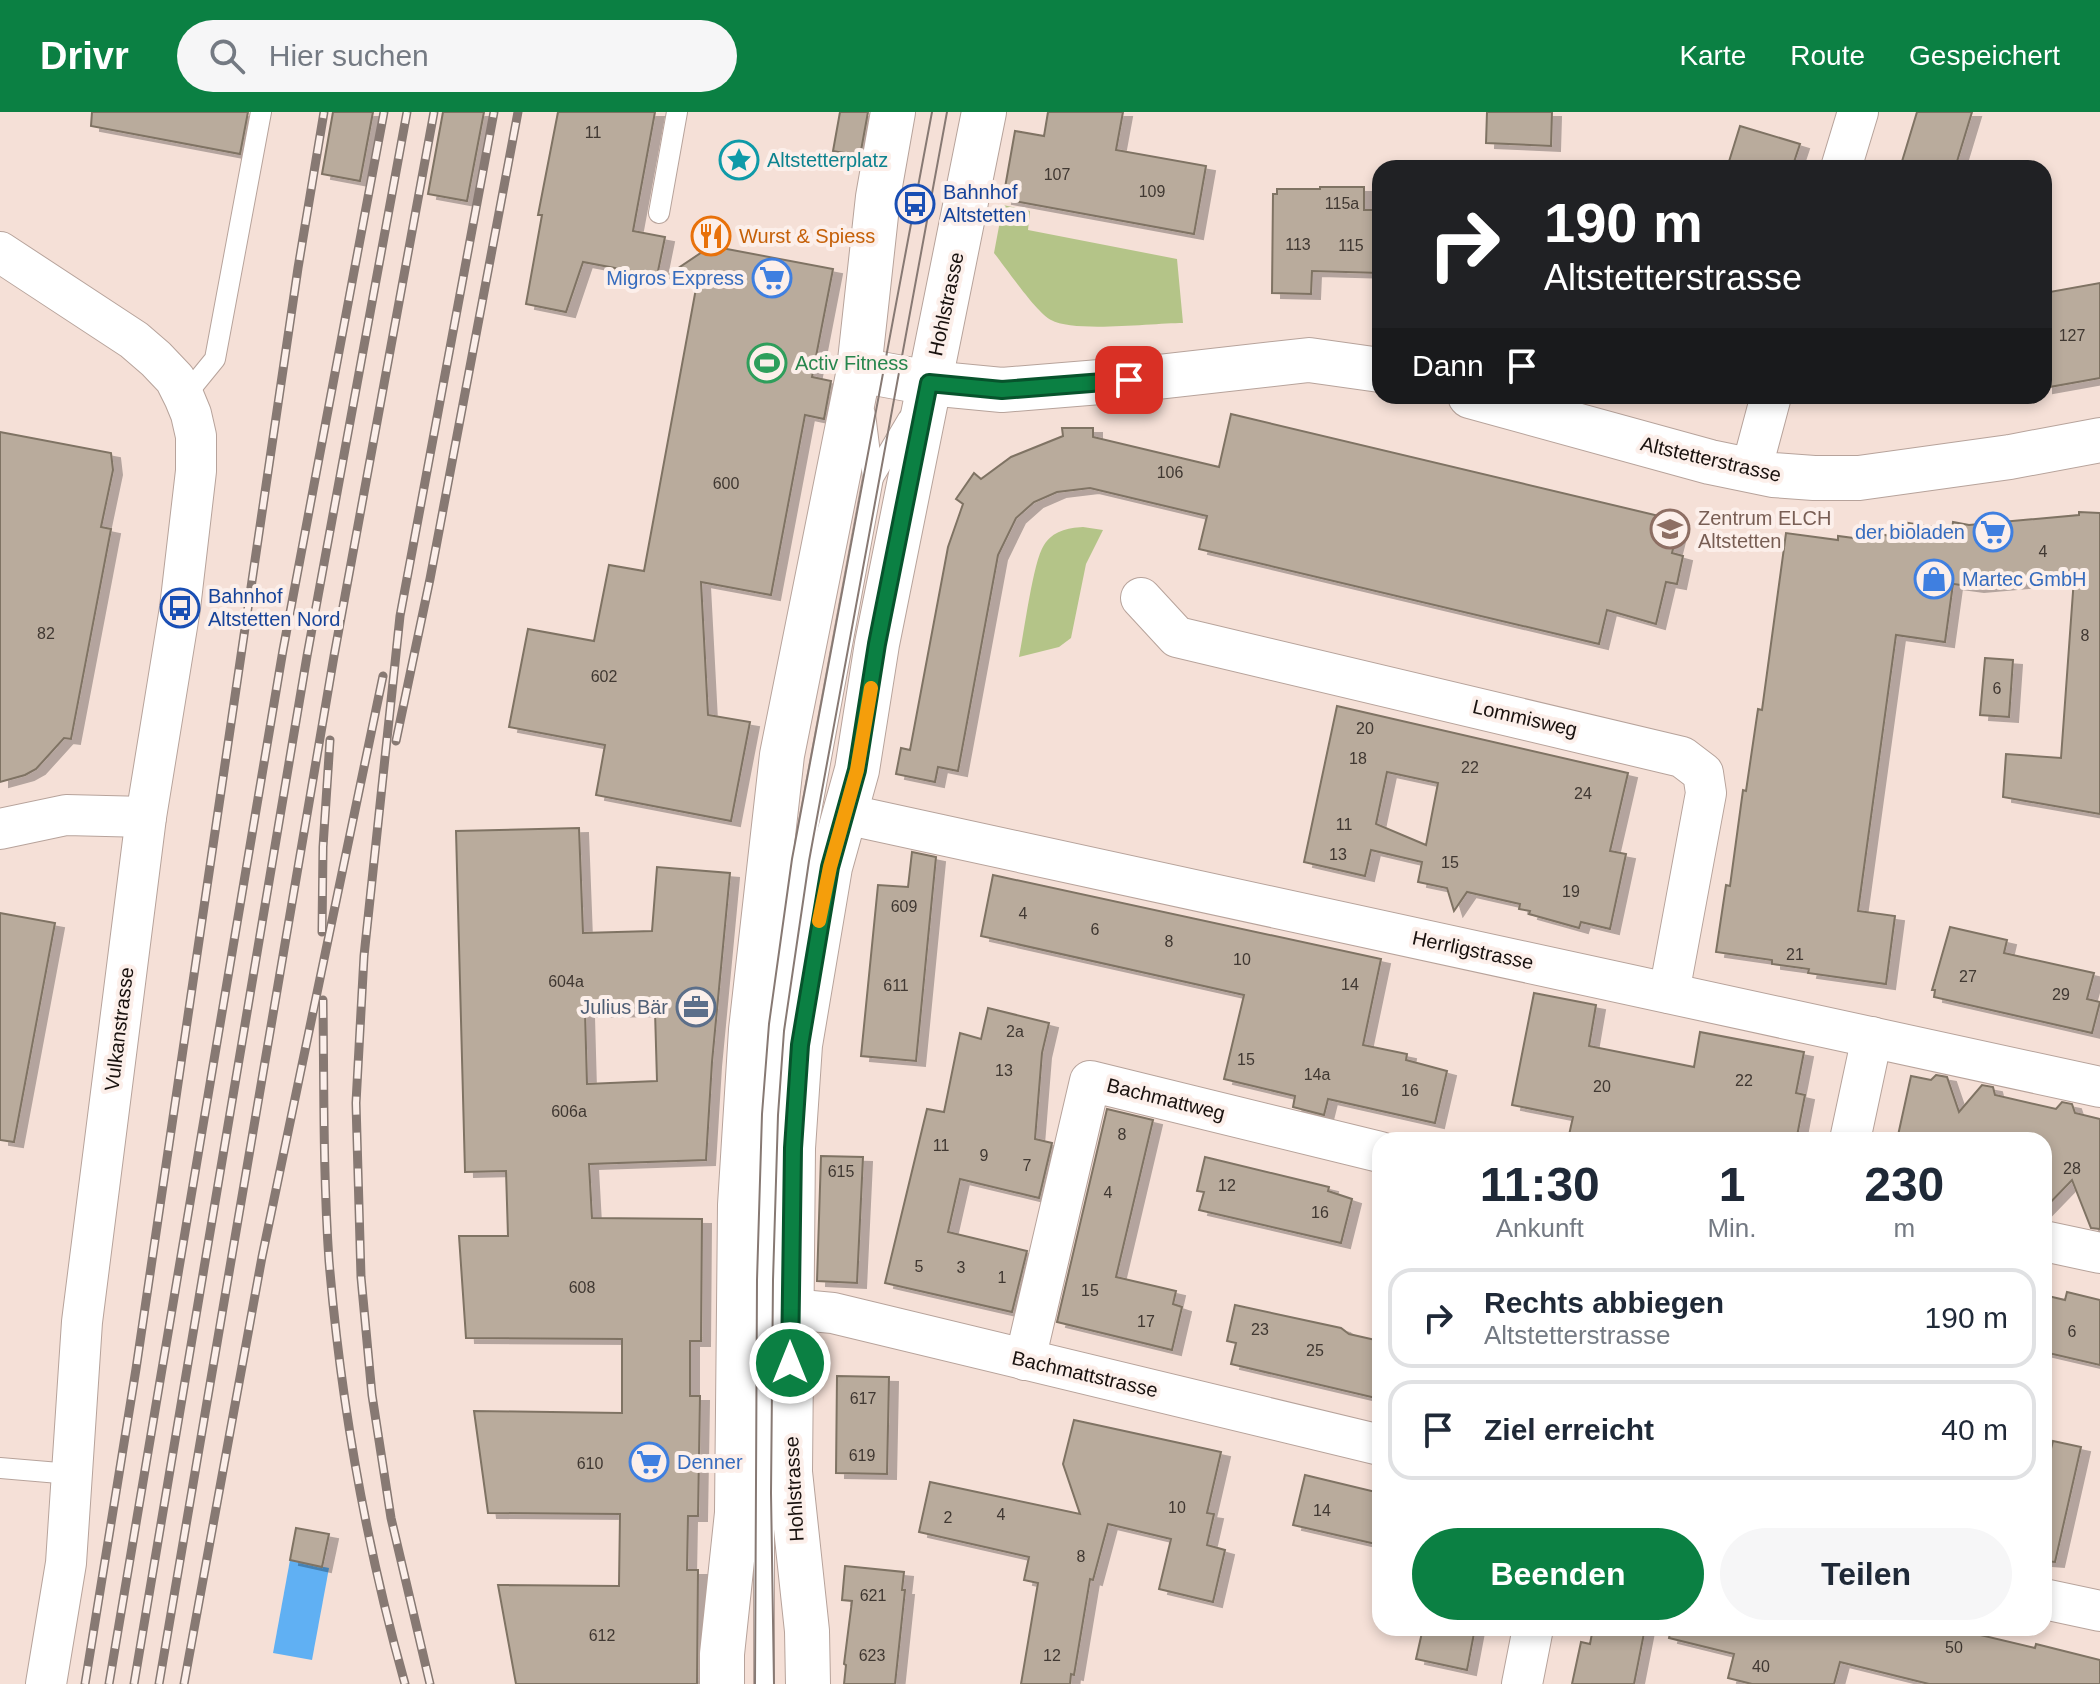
<!DOCTYPE html>
<html lang="de">
<meta charset="utf-8">
<style>
body{margin:0;font-family:Arial,sans-serif;background:#f6f6f7;color:#1f2937;height:100vh;display:flex;flex-direction:column;font-size:30px;white-space:nowrap}
*{box-sizing:border-box;margin:0}
p{font-size:26px;color:#747a83}
.icon{flex:none;width:44px;height:44px;fill:none;stroke:currentColor;stroke-width:2;stroke-linecap:round;stroke-linejoin:round}
.map{position:relative;flex:1;overflow:hidden}
.panel{position:absolute;left:1372px;top:1020px;width:680px;height:504px;display:flex;flex-direction:column;background:#fff;border-radius:24px;box-shadow:0 4px 12px #0003}
.panel>*{flex:none}
.guide{position:absolute;left:1372px;top:48px;width:680px;height:244px;border-radius:24px;box-shadow:0 4px 12px #0003;background:#202124;color:#fff;overflow:hidden}
.pin{position:absolute;display:grid;place-items:center;width:68px;height:68px;color:#fff;margin:-34px;border-radius:16px;box-shadow:0 4px 12px #0006}
.me{position:absolute;width:88px;margin:-44px;rotate:0deg;stroke-linejoin:round;filter:drop-shadow(0 0 6px #0008)}
.turn{display:flex;align-items:center;gap:28px;height:168px;padding:0 40px;font-size:36px}
.turn .icon{width:104px;height:104px;stroke-width:2.5}
.turn b{display:block;font-size:56px;line-height:68px}
.then{display:flex;align-items:center;height:76px;padding:0 40px;background:#0003;gap:16px;font-size:30px}
.eta{display:flex;justify-content:space-evenly;align-items:center;height:136px;text-align:center}
.eta b{font-size:48px;font-weight:700;line-height:56px}
.button{display:flex;gap:16px;margin-top:auto;padding:16px 40px}
.button a{flex:1;height:92px;border-radius:48px;background:#0b8043;color:#fff;font-size:32px;font-weight:700;line-height:92px;text-align:center}
.button a+a{background:#f6f6f7;color:#1f2937}
ul{padding:0;list-style:none}
li{display:flex;align-items:center;gap:24px;height:100px;margin:0 16px 12px;padding:0 24px;border:4px solid #e0e1e3;border-radius:24px}
li div{flex:1}
li b{display:block;font-size:30px}
li em{font-style:normal}
header{display:flex;align-items:center;gap:48px;box-sizing:border-box;height:112px;padding:0 40px;background:#0b8043;color:#fff}
header strong{font-size:38px}
nav{display:flex;gap:44px;margin-inline-start:auto;font-size:28px}
.search{width:560px;height:72px;background:#f6f6f7;display:flex;align-items:center;gap:20px;box-sizing:border-box;padding:0 28px;border-radius:44px;color:#747a83;font-size:30px}
.map>svg:first-child{display:block}
.green{fill:#b4c488}
.water{fill:#60b0f3}
.building{fill:#b9ab9c;stroke:#7f7364;stroke-width:2;fill-rule:evenodd;filter:url(#shadow)}
.lines{fill:none;stroke-linecap:round;stroke-linejoin:round}
.service-casing{stroke:#b7a39b;stroke-width:22}
.minor-casing{stroke:#b7a39b;stroke-width:42}
.tertiary-casing{stroke:#b7a39b;stroke-width:46}
.service{stroke:#fff;stroke-width:20}
.minor{stroke:#fff;stroke-width:40}
.tertiary{stroke:#fff;stroke-width:44}
.tram{stroke:#877973;stroke-width:2}
.rail-casing{stroke:#877973;stroke-width:9}
.rail{stroke:#fcefea;stroke-width:6;stroke-dasharray:18;stroke-linecap:butt}
.route-casing{stroke:#07532c;stroke-width:20}
.route{stroke:#0b8043;stroke-width:14}
.slow{stroke:#f59e0b;stroke-width:14}
.labels{text-anchor:middle;stroke-width:8;stroke-linejoin:round;paint-order:stroke}
.number-label{font-size:16px;fill:#403832}
.culture-label{font-size:20px;fill:#0d838f;stroke:#fcefea;text-anchor:start}
.transit-label{font-size:20px;fill:#164399;stroke:#fcefea;text-anchor:start}
.food-label{font-size:20px;fill:#c56008;stroke:#fcefea;text-anchor:start}
.shop-label{font-size:20px;fill:#366cbe;stroke:#fcefea;text-anchor:end}
.street-label{font-size:20px;fill:#18110e;stroke:#fcefea}
.leisure-label{font-size:20px;fill:#27864d;stroke:#fcefea;text-anchor:start}
.education-label{font-size:20px;fill:#785e54;stroke:#fcefea;text-anchor:start}
.service-label{font-size:20px;fill:#4e5e75;stroke:#fcefea;text-anchor:end}
</style>
<header>
<strong>Drivr</strong>
<div class="search"><svg class="icon" aria-label="search" viewBox="0 0 24 24"><circle cx="10" cy="10" r="6"/><path d="M15 15l6 6"/></svg>Hier suchen</div>
<nav><a>Karte</a><a>Route</a><a>Gespeichert</a></nav>
</header>
<div class="map">
<svg width="2100" height="1572" viewBox="0 0 2100 1572">
<defs>
<filter id="shadow"><feDropShadow dx="9" dy="5" stdDeviation="0" flood-color="#0004"/></filter>
</defs>
<rect width="100%" height="100%" fill="#f5e0d7"/>
<g class="green">
<path d="M1003,93l27,6 -2,19 149,29 6,64c-30,0 -109,10 -132,-3 -15,-8 -45,-52 -57,-67z"/>
<path d="M1083,415l20,3 -17,34 -15,74 -12,9 -40,10c5,-23 14,-96 25,-112 9,-14 23,-17 39,-18z"/>
</g>
<polygon class="water" points="290,1448 329,1456 312,1548 273,1541"/>
<g class="building">
<polygon points="92,0 248,0 240,42 91,14"/>
<polygon points="333,0 373,0 360,69 322,62"/>
<polygon points="443,0 484,0 467,89 428,82"/>
<polygon points="558,0 655,0 633,119 665,125 657,164 583,150 566,200 526,192 542,103 538,103"/>
<polygon points="840,0 868,0 860,44 833,39"/>
<polygon points="1048,0 1123,0 1116,38 1206,54 1194,122 1003,87 1015,19 1044,24"/>
<polygon points="1487,0 1552,0 1551,34 1486,31"/>
<polygon points="1917,0 1972,0 1955,56 1900,56"/>
<polygon points="1740,14 1800,32 1792,56 1727,56"/>
<polygon points="1320,75 1364,75 1364,98 1380,98 1380,161 1312,159 1311,182 1272,181 1273,82 1277,82 1277,77 1320,77"/>
<polygon points="711,134 833,157 812,265 831,269 824,307 805,303 771,483 701,470 708,603 750,610 731,709 596,683 605,633 509,615 528,517 594,529 609,453 644,459 697,171 665,165"/>
<polygon points="2100,171 2100,266 2044,276 2044,181"/>
<polygon points="1231,302 1680,409 1672,441 1683,444 1677,472 1666,470 1656,512 1607,498 1599,532 1199,437 1207,404 1090,376 1057,380 1034,390 1016,406 998,443 958,659 938,655 935,670 896,662 901,636 910,638 948,435 963,392 956,387 974,361 981,367 1011,345 1063,324 1062,316 1093,316 1093,325 1219,355"/>
<polygon points="0,320 111,341 113,358 101,415 111,417 71,627 64,626 36,657 25,663 0,670"/>
<polygon points="2079,400 2100,401 2100,702 2003,685 2006,642 2061,646 2074,466 1975,475 1953,472 1945,530 1896,523 1858,799 1895,804 1886,872 1808,861 1809,857 1772,852 1772,848 1716,840 1726,773 1730,774 1743,678 1746,679 1758,597 1762,598 1786,421 1838,428 1838,424 1876,429 1877,422 1906,426 1908,411 1952,418 1953,410 1969,413 2079,403"/>
<polygon points="1985,546 2013,548 2009,605 1980,603"/>
<path d="M1337,594l291,67 -18,78 16,3 -16,75 -29,-7 -2,6 -50,-14 1,-3 -11,-2 1,-5 -53,-12 -13,19 -7,-23 -29,-6 4,-20 -51,-12 -6,26 -61,-14zM1387,660l51,11 -12,62 -50,-21z"/>
<path d="M579,716l4,105 69,-2 5,-64 73,6 -18,189 -6,98 -117,4 3,54 110,1 -1,122h-11v55h10l-2,120h-10l-1,54h11l-1,114h-181l-18,-99 121,1 1,-72 -132,-1 -14,-102 148,2v-74l-156,-1 -7,-102h49l-2,-65 -41,1 -9,-341zM655,899l2,70 -70,3 -2,-72z"/>
<polygon points="912,740 936,745 916,949 861,944 878,773 908,775"/>
<polygon points="993,763 1381,847 1363,933 1407,942 1406,948 1447,959 1435,1011 1328,987 1324,1003 1293,995 1295,984 1224,967 1244,883 981,824"/>
<polygon points="0,801 55,811 14,1030 0,1028"/>
<polygon points="1950,815 2007,828 2004,841 2094,861 2087,887 2100,890 2092,921 1934,885 1935,878 1932,878"/>
<polygon points="1534,881 1596,893 1589,934 1694,955 1700,920 1804,940 1796,981 1805,983 1797,1024 1789,1022 1788,1028 1596,1028 1569,1023 1573,1005 1512,993"/>
<polygon points="988,896 1049,911 1042,941 1035,1027 1052,1031 1039,1086 960,1067 948,1120 1027,1139 1012,1200 885,1171 927,997 944,1000 960,921 981,927"/>
<polygon points="1936,963 1947,965 1959,1000 1982,973 1993,975 1995,983 2056,997 2062,990 2072,992 2075,1001 2100,1007 2100,1117 2091,1116 2072,1068 2044,1097 2044,1028 1897,1028 1911,964 1931,968"/>
<polygon points="1107,997 1153,1008 1116,1165 1176,1179 1173,1192 1182,1195 1172,1238 1057,1210"/>
<polygon points="821,1044 863,1045 857,1171 817,1169"/>
<polygon points="1205,1045 1329,1075 1328,1079 1352,1087 1341,1131 1199,1098 1204,1080 1197,1079"/>
<polygon points="2067,1180 2100,1188 2100,1253 2044,1240 2044,1183 2065,1188"/>
<polygon points="1235,1193 1341,1216 1349,1222 1380,1229 1380,1287 1231,1252 1236,1231 1227,1229"/>
<polygon points="837,1264 889,1265 887,1362 836,1361"/>
<polygon points="1074,1308 1221,1340 1207,1401 1214,1402 1207,1433 1225,1438 1213,1490 1159,1477 1171,1427 1108,1412 1093,1468 1090,1467 1074,1563 1071,1562 1070,1572 1021,1572 1038,1471 1024,1468 1029,1445 919,1420 930,1370 1080,1402 1063,1352"/>
<polygon points="2053,1329 2081,1335 2055,1450 2044,1449 2044,1364"/>
<polygon points="1305,1363 1380,1381 1380,1433 1293,1413"/>
<polygon points="296,1416 329,1422 322,1455 290,1448"/>
<polygon points="845,1454 904,1460 902,1478 905,1478 895,1572 844,1572 846,1553 844,1552 852,1489 842,1488"/>
<polygon points="1423,1516 1475,1516 1467,1558 1416,1547"/>
<polygon points="1593,1516 1645,1516 1634,1572 1572,1572 1581,1530 1590,1532"/>
<polygon points="1671,1516 1951,1516 2035,1536 2036,1532 2100,1548 2100,1572 1929,1572 1840,1550 1834,1572 1752,1572 1728,1566 1734,1542 1669,1526"/>
</g>
<g class="lines">
<g class="service-casing">
<g id="service">
<polyline points="659,101 677,0"/>
<polyline points="184,285 215,247 261,0"/>
<polyline points="873,366 908,307"/>
<polyline points="0,1356 71,1362"/>
<polyline points="764,1572 764,1201 769,1002 788,823 873,366 865,302"/>
</g>
</g>
<g class="minor-casing">
<g id="minor">
<polyline points="1841,56 1858,0"/>
<polyline points="0,140 134,228 156,247 175,267 184,285 191,302 196,324 196,359 180,496 146,705 82,1210 66,1451 46,1572"/>
<polyline points="1751,359 1771,284"/>
<polyline points="1141,486 1177,525 1682,645 1703,661 1706,681 1669,881"/>
<polyline points="845,702 2100,975"/>
<polyline points="0,717 66,703 146,705"/>
<polyline points="1850,1028 1872,925"/>
<polyline points="2044,1129 2100,1141"/>
<polyline points="790,1197 833,1201 1380,1333"/>
<polyline points="1025,1248 1090,969 1380,1040"/>
<polyline points="2044,1487 2100,1499"/>
<polyline points="1522,1572 1533,1516"/>
</g>
</g>
<g class="tertiary-casing">
<g id="tertiary">
<polyline points="859,258 929,271 1002,278 1149,266 1309,248 1380,258"/>
<polyline points="1470,284 1710,350 1773,363 1814,366 1859,366 2010,345 2100,328"/>
<polyline points="722,1572 722,1542 737,1401 740,1093 751,918 782,643 859,258 878,85 893,0"/>
<polyline points="808,1572 807,1519 790,1360 793,1036 800,933 830,755 857,658 877,532 984,0"/>
</g>
</g>
<use href="#service" class="service"/>
<use href="#minor" class="minor"/>
<use href="#tertiary" class="tertiary"/>
<g class="tram">
<polyline points="755,1572 757,1168 762,1002 769,912 792,747 932,0"/>
<polyline points="774,1572 771,1381 773,1168 778,1003 784,919 809,749 947,0"/>
</g>
<g class="rail-casing">
<g id="rail">
<polyline points="396,629 430,467 518,0"/>
<polyline points="322,820 323,735 330,628"/>
<path d="M323,888c1,86 0,174 6,261 12,143 37,284 76,423"/>
<polyline points="85,1572 136,1257 298,156 324,0"/>
<polyline points="109,1572 283,538 384,0"/>
<polyline points="134,1572 307,544 407,0"/>
<polyline points="159,1572 334,544 434,0"/>
<polyline points="184,1572 262,1145 383,564"/>
<polyline points="430,1572 391,1406 372,1283 361,1165 356,991 364,844 400,504 494,0"/>
</g>
</g>
<use href="#rail" class="rail"/>
</g>
<g class="lines">
<g class="route-casing">
<polyline id="route" points="790,1251 793,1036 800,933 830,755 857,658 877,532 929,271 1002,278 1129,268"/>
</g>
<use href="#route" class="route"/>
<polyline class="slow" points="819,809 830,755 857,658 871,576"/>
</g>
<defs>
<g id="sight-ring" transform="scale(2)"><circle r="9.5" fill="#fcefea" stroke="#0f9aa8" stroke-width="1.5"/><path d="M0-6L1.8-2.2L6-1.7L2.9 1.2L3.7 5.4L0 3.3L-3.7 5.4L-2.9 1.2L-6-1.7L-1.8-2.2Z" fill="#0f9aa8"/></g>
<g id="bus-ring" transform="scale(2)"><circle r="9.5" fill="#fcefea" stroke="#1a4fb4" stroke-width="1.5"/><path d="M-5-6H5V4H4V6H2V4H-2V6H-4V4H-5ZM-3.5-4V0h7V-4ZM-3.5 1.2v1.5H-2V1.2ZM2 1.2v1.5H3.5V1.2Z" fill="#1a4fb4"/></g>
<g id="restaurant-ring" transform="scale(2)"><circle r="9.5" fill="#fcefea" stroke="#e8710a" stroke-width="1.5"/><path d="M-5-6h1v4h1v-4h1v4h1v-4h1v5L-1.5 .5V6h-2V.5L-5-1ZM5-6V6H3V1.5H1.5Q1.5-4 5-6Z" fill="#e8710a"/></g>
<g id="supermarket-ring" transform="scale(2)"><circle r="9.5" fill="#fcefea" stroke="#3f7fe0" stroke-width="1.5"/><path d="M-6-5.5h2.5l.6 2H6L4.5 2H-2.5L-4.4-4H-6ZM-1.5 3.2a1.3 1.3 0 1 0 .1 0ZM3 3.2a1.3 1.3 0 1 0 .1 0Z" fill="#3f7fe0"/></g>
<g id="stadium-ring" transform="scale(2)"><circle r="9.5" fill="#fcefea" stroke="#2e9e5b" stroke-width="1.5"/><path d="M0-5a6.5 5 0 1 0 0 10a6.5 5 0 1 0 0-10ZM-3.5-1.8h7v3.6h-7Z" fill="#2e9e5b"/></g>
<g id="school-ring" transform="scale(2)"><circle r="9.5" fill="#fcefea" stroke="#8d6e63" stroke-width="1.5"/><path d="M0-5L7-2L0 1L-7-2ZM-4 1L0 2.5L4 1V4Q0 6-4 4Z" fill="#8d6e63"/></g>
<g id="shop-ring" transform="scale(2)"><circle r="9.5" fill="#fcefea" stroke="#3f7fe0" stroke-width="1.5"/><path d="M-5-2.5h2.3a2.7 3.5 0 0 1 5.4 0H5L5.5 6h-11ZM-1.5-2.5h3a1.5 2.3 0 0 0-3 0Z" fill="#3f7fe0"/></g>
<g id="office-ring" transform="scale(2)"><circle r="9.5" fill="#fcefea" stroke="#5c6f8a" stroke-width="1.5"/><path d="M-6-3h4V-5.5h4V-3h4V5H-6ZM-1-4.5V-3h2v-1.5ZM-6 0V1H6V0Z" fill="#5c6f8a"/></g>
</defs>
<g fill-rule="evenodd">
<use href="#sight-ring" x="739" y="48"/>
<use href="#bus-ring" x="915" y="92"/>
<use href="#restaurant-ring" x="711" y="124"/>
<use href="#supermarket-ring" x="772" y="166"/>
<use href="#stadium-ring" x="767" y="251"/>
<use href="#school-ring" x="1670" y="417"/>
<use href="#supermarket-ring" x="1993" y="420"/>
<use href="#shop-ring" x="1934" y="467"/>
<use href="#bus-ring" x="180" y="496"/>
<use href="#office-ring" x="696" y="895"/>
<use href="#supermarket-ring" x="649" y="1350"/>
</g>
<g class="labels">
<g class="number-label">
<text x="593" y="26">11</text>
<text x="1057" y="68">107</text>
<text x="1152" y="85">109</text>
<text x="1342" y="97">115a</text>
<text x="1298" y="138">113</text>
<text x="1351" y="139">115</text>
<text x="2072" y="229">127</text>
<text x="1170" y="366">106</text>
<text x="726" y="377">600</text>
<text x="2043" y="445">4</text>
<text x="46" y="527">82</text>
<text x="2085" y="529">8</text>
<text x="604" y="570">602</text>
<text x="1997" y="582">6</text>
<text x="1365" y="622">20</text>
<text x="1358" y="652">18</text>
<text x="1470" y="661">22</text>
<text x="1583" y="687">24</text>
<text x="1344" y="718">11</text>
<text x="1338" y="748">13</text>
<text x="1450" y="756">15</text>
<text x="1571" y="785">19</text>
<text x="904" y="800">609</text>
<text x="1023" y="807">4</text>
<text x="1095" y="823">6</text>
<text x="1169" y="835">8</text>
<text x="1795" y="848">21</text>
<text x="1242" y="853">10</text>
<text x="1968" y="870">27</text>
<text x="566" y="875">604a</text>
<text x="1350" y="878">14</text>
<text x="896" y="879">611</text>
<text x="2061" y="888">29</text>
<text x="1015" y="925">2a</text>
<text x="1246" y="953">15</text>
<text x="1004" y="964">13</text>
<text x="1317" y="968">14a</text>
<text x="1744" y="974">22</text>
<text x="1602" y="980">20</text>
<text x="1410" y="984">16</text>
<text x="569" y="1005">606a</text>
<text x="1122" y="1028">8</text>
<text x="941" y="1039">11</text>
<text x="984" y="1049">9</text>
<text x="1027" y="1059">7</text>
<text x="2072" y="1062">28</text>
<text x="841" y="1065">615</text>
<text x="1227" y="1079">12</text>
<text x="1108" y="1086">4</text>
<text x="1320" y="1106">16</text>
<text x="919" y="1160">5</text>
<text x="961" y="1161">3</text>
<text x="1002" y="1171">1</text>
<text x="582" y="1181">608</text>
<text x="1090" y="1184">15</text>
<text x="1146" y="1215">17</text>
<text x="1260" y="1223">23</text>
<text x="2072" y="1225">6</text>
<text x="1315" y="1244">25</text>
<text x="863" y="1292">617</text>
<text x="862" y="1349">619</text>
<text x="590" y="1357">610</text>
<text x="1177" y="1401">10</text>
<text x="1322" y="1404">14</text>
<text x="1001" y="1408">4</text>
<text x="948" y="1411">2</text>
<text x="1081" y="1450">8</text>
<text x="873" y="1489">621</text>
<text x="602" y="1529">612</text>
<text x="1954" y="1541">50</text>
<text x="872" y="1549">623</text>
<text x="1052" y="1549">12</text>
<text x="1761" y="1560">40</text>
</g>
<g class="culture-label">
<text x="767" y="55">Altstetterplatz</text>
</g>
<g class="transit-label">
<text x="943" y="87">Bahnhof<tspan x="943" dy="23">Altstetten</tspan></text>
<text x="208" y="491">Bahnhof<tspan x="208" dy="23">Altstetten Nord</tspan></text>
</g>
<g class="food-label">
<text x="739" y="131">Wurst &amp; Spiess</text>
</g>
<g class="shop-label">
<text x="744" y="173">Migros Express</text>
<text x="1965" y="427">der bioladen</text>
<text x="1962" y="474" text-anchor="start">Martec GmbH</text>
<text x="677" y="1357" text-anchor="start">Denner</text>
</g>
<g class="street-label">
<text transform="translate(946 192) rotate(-78)" y="7">Hohlstrasse</text>
<text transform="translate(1711 347) rotate(13)" y="7">Altstetterstrasse</text>
<text transform="translate(1525 606) rotate(13)" y="7">Lommisweg</text>
<text transform="translate(1473 838) rotate(12)" y="7">Herrligstrasse</text>
<text transform="translate(119 917) rotate(-83)" y="7">Vulkanstrasse</text>
<text transform="translate(1166 987) rotate(14)" y="7">Bachmattweg</text>
<text transform="translate(1085 1262) rotate(13)" y="7">Bachmattstrasse</text>
<text transform="translate(794 1377) rotate(-93)" y="7">Hohlstrasse</text>
</g>
<g class="leisure-label">
<text x="795" y="258">Activ Fitness</text>
</g>
<g class="education-label">
<text x="1698" y="413">Zentrum ELCH<tspan x="1698" dy="23">Altstetten</tspan></text>
</g>
<g class="service-label">
<text x="668" y="902">Julius Bär</text>
</g>
</g>
</svg>
<div class="pin" style="left:1129px;top:268px;background:#d93025"><svg class="icon" aria-label="arrive" viewBox="0 0 24 24"><path d="M6 21V4h12l-3 4 3 4H6"/></svg></div>
<svg class="me" style="left:790px;top:1251px" viewBox="-20 -20 40 40"><circle r="17" fill="#0b8043" stroke="#fff" stroke-width="3"/><path d="M0-11L8 9 0 5-8 9z" fill="#fff"/></svg>
<div class="guide">
<div class="turn"><svg class="icon" aria-label="right" viewBox="0 0 24 24"><path d="M7 20v-9h11M14 6l5 5-5 5"/></svg><div><b>190 m</b>Altstetterstrasse</div></div>
<div class="then">Dann<svg class="icon" aria-label="arrive" viewBox="0 0 24 24"><path d="M6 21V4h12l-3 4 3 4H6"/></svg></div>
</div>
<section class="panel">
<div class="eta">
<div><b>11:30</b><p>Ankunft</p></div>
<div><b>1</b><p>Min.</p></div>
<div><b>230</b><p>m</p></div>
</div>
<ul>
<li><svg class="icon" aria-label="right" viewBox="0 0 24 24"><path d="M7 20v-9h11M14 6l5 5-5 5"/></svg><div><b>Rechts abbiegen</b><p>Altstetterstrasse</p></div><em>190 m</em></li>
<li><svg class="icon" aria-label="arrive" viewBox="0 0 24 24"><path d="M6 21V4h12l-3 4 3 4H6"/></svg><div><b>Ziel erreicht</b></div><em>40 m</em></li>
</ul>
<div class="button"><a>Beenden</a><a>Teilen</a></div>
</section>
</div>
